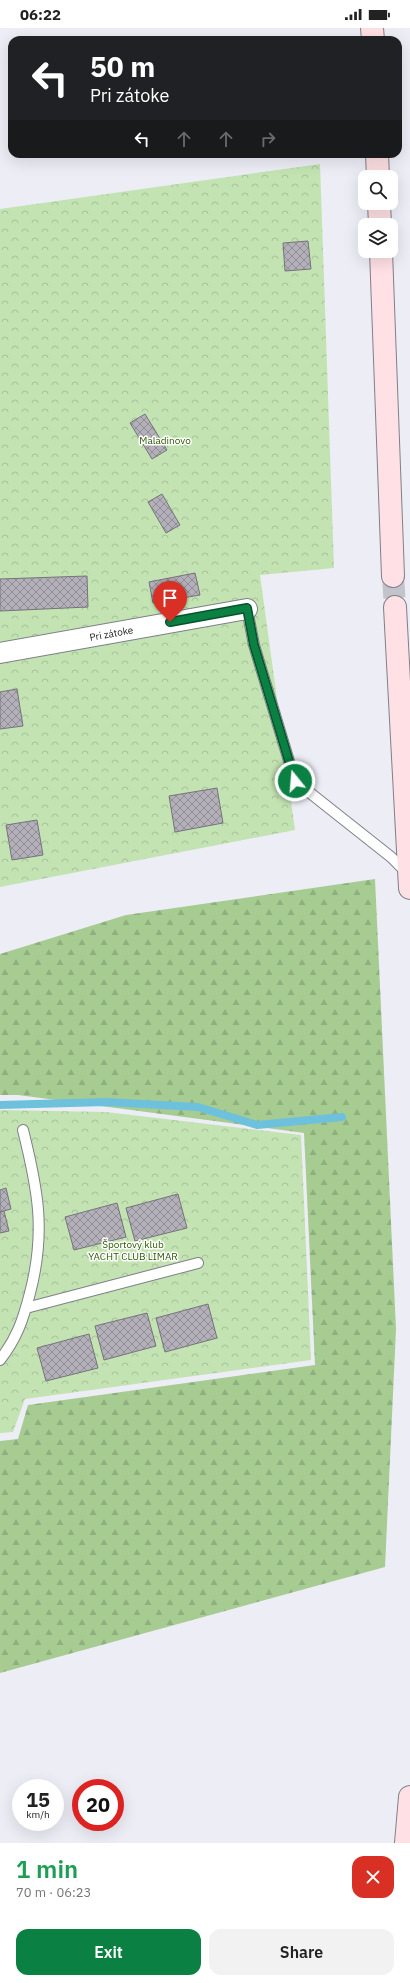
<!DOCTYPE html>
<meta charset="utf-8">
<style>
body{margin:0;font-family:"IBM Plex Sans",sans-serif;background:#f2f2f2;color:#222;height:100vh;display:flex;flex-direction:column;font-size:15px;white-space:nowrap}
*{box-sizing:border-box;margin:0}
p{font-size:13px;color:#767676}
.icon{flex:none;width:22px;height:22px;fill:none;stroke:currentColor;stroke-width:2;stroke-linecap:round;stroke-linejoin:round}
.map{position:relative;height:1815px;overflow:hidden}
.panel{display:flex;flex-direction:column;background:#fff;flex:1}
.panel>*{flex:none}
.guide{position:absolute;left:8px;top:8px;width:394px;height:122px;border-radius:12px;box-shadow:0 4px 16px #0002;background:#202124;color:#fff;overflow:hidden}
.buttons{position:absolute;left:358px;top:142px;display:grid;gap:8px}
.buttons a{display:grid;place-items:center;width:40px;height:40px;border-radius:8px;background:#fff;box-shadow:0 4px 16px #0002;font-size:20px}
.speed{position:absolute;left:12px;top:1751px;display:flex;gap:8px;font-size:20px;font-weight:700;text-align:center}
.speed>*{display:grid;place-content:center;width:52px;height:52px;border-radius:50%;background:#fff;box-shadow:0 4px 16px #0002;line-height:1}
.speed small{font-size:10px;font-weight:400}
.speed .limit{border:6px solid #d22;background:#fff;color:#111}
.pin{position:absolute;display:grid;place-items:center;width:34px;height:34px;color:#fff;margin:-41px -17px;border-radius:50% 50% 50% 0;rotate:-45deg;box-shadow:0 0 4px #0007}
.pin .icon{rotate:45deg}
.me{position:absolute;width:44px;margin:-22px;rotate:343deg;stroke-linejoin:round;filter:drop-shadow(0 0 3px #0008)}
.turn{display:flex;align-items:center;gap:14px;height:84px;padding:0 16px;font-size:18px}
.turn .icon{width:52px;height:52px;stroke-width:2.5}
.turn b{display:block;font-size:28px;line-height:34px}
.lanes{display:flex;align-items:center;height:38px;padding:0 16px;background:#0003;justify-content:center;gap:20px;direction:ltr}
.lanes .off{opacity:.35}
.round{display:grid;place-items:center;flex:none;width:42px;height:42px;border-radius:12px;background:#f2f2f2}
.head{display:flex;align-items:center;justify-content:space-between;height:68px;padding:0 16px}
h1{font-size:24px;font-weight:600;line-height:30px;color:#1e9e55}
.primary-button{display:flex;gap:8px;margin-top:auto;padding:8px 16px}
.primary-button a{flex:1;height:46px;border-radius:12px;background:#0b8043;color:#fff;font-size:16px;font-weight:600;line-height:46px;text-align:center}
.primary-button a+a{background:#f2f2f2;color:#222}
.status{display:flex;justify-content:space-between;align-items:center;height:28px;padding:0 20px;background:#fff;direction:ltr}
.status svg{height:11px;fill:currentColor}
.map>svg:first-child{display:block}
.forest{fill:url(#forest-firs)}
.park{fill:url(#park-crowns)}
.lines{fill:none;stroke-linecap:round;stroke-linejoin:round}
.stream{stroke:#6ec1dc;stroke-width:8}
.building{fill:url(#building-cross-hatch);stroke:#76737b}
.secondary-tunnel{stroke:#c3c3cb;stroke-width:22;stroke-dasharray:22 11;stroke-linecap:butt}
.lane-casing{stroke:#7f8088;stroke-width:12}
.street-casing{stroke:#7f8088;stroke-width:22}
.secondary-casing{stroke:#7f8088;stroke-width:24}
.lane{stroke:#fff;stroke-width:10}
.street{stroke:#fff;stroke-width:20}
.secondary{stroke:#ffe0e4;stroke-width:22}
.route-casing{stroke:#07532c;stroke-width:10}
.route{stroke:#0b8043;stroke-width:7}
.labels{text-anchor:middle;stroke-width:3;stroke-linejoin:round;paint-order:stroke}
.park-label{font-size:10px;fill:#2c5801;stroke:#fff}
.street-label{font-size:10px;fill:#1d1d20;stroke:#fff}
</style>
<div class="status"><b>06:22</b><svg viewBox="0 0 49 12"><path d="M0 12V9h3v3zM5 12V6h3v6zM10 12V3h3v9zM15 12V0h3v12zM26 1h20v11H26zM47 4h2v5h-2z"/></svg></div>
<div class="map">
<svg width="410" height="1815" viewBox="0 0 410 1815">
<defs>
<pattern id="forest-firs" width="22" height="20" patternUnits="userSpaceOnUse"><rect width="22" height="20" fill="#a7cc92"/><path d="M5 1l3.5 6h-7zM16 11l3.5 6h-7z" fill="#8faf7e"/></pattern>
<pattern id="park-crowns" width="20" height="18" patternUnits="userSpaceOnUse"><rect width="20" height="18" fill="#c3e3b2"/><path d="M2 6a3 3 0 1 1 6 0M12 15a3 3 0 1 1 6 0" fill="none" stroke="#a7c299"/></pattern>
<pattern id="building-cross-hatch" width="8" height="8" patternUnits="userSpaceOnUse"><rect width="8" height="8" fill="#b3b0b9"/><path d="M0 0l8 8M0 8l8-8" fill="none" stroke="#918f96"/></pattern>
</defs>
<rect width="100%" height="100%" fill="#ededf6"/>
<polygon class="forest" points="375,851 396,1301 385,1539 0,1645 0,1413 18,1411 28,1377 315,1337 304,1105 18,1067 0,1067 0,926 126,887"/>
<g class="park">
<polygon points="320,136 334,540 260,547 295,802 0,859 0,181"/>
<polygon points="0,1082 106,1084 301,1107 311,1332 25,1371 13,1404 0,1405"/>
</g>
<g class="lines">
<polyline class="stream" points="0,1077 106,1074 198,1079 257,1097 342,1089"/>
</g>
<g class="building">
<polygon points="308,213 311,241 285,243 283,215"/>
<polygon points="145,386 167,422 152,431 130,395"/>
<polygon points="162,466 180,497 166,505 148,474"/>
<polygon points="195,545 200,567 153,575 149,554"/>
<polygon points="87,548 88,579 0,583 0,551"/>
<polygon points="17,661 23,698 0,701 0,664"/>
<polygon points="217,760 223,795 175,804 169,768"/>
<polygon points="37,792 43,827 12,832 6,797"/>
<polygon points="6,1160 11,1181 0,1184 0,1162"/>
<polygon points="178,1166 187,1200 135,1213 126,1180"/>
<polygon points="117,1175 126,1209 74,1222 65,1189"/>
<polygon points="4,1183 9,1203 0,1205 0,1184"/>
<polygon points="208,1276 217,1310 165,1324 156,1290"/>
<polygon points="147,1285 156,1318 104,1332 95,1298"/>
<polygon points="89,1306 98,1340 46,1353 37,1320"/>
</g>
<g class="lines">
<polyline class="secondary-tunnel" points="393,548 395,579"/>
<g class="lane-casing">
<g id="lane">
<polyline points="247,581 254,617 295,753 391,829 407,845"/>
<polyline points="26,1280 198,1235"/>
<path d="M0,1332c17,-22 23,-40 30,-67 16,-61 8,-103 -7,-163"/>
</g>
</g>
<g class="street-casing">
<g id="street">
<path id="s1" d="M0,625l247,-44"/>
</g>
</g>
<g class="secondary-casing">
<g id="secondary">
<polyline points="372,0 373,12"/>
<polyline points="377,126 378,149"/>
<polyline points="379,175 380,197"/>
<polyline points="381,223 393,548"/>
<polyline points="395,579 410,860"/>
<polyline points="406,1815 410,1769"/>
</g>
</g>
<use href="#lane" class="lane"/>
<use href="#street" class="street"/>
<use href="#secondary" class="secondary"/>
</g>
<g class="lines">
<g class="route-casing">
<polyline id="route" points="170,594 247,580 254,617 295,753"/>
</g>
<use href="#route" class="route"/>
</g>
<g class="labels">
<g class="park-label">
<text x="165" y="416">Maladinovo</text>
<text x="133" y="1220">Športový klub<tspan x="133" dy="12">YACHT CLUB LIMAR</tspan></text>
</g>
<g class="street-label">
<text dy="4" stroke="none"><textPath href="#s1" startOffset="113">Pri zátoke</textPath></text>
</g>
</g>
</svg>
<div class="buttons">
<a><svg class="icon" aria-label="search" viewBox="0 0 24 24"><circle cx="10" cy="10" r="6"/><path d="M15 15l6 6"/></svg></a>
<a><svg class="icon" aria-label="layers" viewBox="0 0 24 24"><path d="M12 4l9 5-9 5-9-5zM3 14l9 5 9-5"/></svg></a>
</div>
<div class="speed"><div>15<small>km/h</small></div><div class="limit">20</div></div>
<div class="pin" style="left:170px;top:594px;background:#d93025"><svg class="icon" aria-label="arrive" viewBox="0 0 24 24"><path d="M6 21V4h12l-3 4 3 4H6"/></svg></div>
<svg class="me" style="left:295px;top:753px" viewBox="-20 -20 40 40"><circle r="17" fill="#0b8043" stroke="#fff" stroke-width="3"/><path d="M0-11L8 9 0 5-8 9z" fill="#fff"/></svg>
<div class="guide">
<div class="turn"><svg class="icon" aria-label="left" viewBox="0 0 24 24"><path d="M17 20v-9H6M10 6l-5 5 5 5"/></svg><div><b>50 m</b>Pri zátoke</div></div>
<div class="lanes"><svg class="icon" aria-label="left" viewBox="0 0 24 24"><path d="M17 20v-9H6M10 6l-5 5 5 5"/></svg><svg class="icon off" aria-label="ahead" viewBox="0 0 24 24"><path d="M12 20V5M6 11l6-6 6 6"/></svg><svg class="icon off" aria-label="ahead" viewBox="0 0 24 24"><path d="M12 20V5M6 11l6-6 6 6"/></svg><svg class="icon off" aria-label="right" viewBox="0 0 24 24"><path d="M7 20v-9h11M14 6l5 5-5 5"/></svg></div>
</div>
</div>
<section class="panel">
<div class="head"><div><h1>1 min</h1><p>70 m · 06:23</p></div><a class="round" style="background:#d93025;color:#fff"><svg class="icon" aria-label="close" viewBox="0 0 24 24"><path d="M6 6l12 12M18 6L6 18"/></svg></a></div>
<div class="primary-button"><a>Exit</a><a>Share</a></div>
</section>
